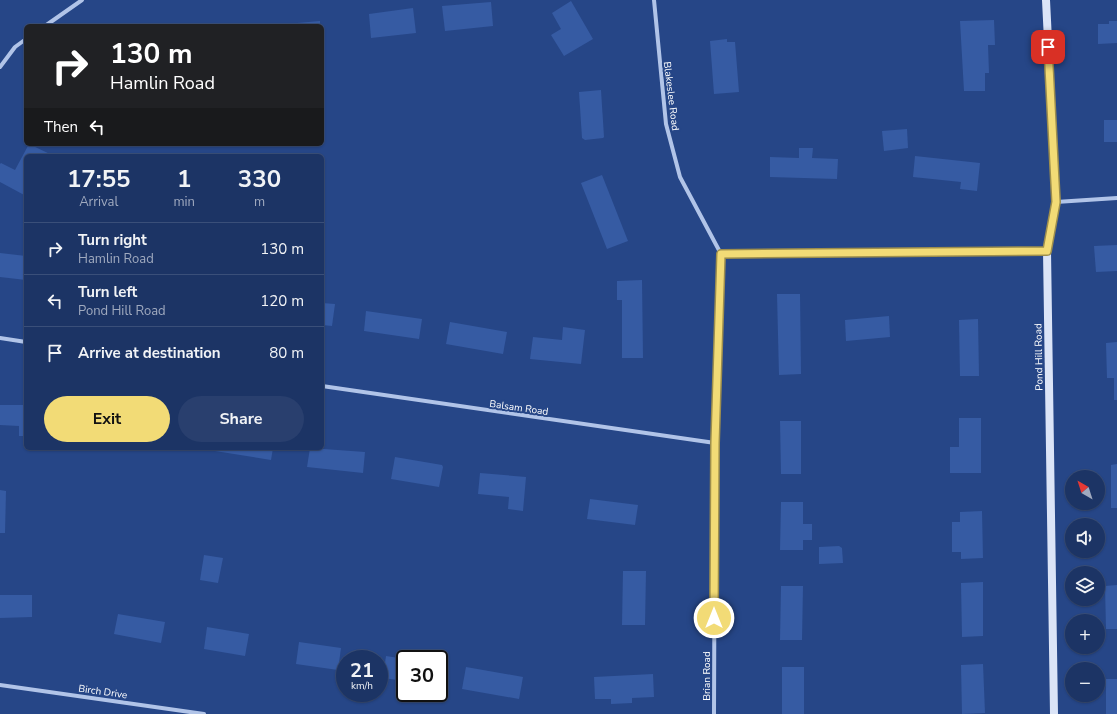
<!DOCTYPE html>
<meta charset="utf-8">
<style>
body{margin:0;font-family:"Nunito Sans",sans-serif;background:#293f6e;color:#f1f3f6;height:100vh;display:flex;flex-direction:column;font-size:15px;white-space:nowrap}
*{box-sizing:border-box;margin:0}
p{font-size:13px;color:#a0aabf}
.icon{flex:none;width:22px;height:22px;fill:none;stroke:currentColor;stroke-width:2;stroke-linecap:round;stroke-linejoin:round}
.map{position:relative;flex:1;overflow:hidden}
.panel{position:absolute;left:24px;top:154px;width:300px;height:296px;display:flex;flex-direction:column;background:#1c3465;border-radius:6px;box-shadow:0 1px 3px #0004,0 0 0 1px #3a4f79}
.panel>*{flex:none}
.hud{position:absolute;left:24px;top:24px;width:300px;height:122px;border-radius:6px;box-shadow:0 1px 3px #0004,0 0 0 1px #3a4f79;background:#202124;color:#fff;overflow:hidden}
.needle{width:26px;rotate:321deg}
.tools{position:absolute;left:1065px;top:470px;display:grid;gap:8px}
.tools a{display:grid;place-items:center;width:40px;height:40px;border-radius:50%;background:#1c3465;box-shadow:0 1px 3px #0004,0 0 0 1px #3a4f79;font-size:20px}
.speed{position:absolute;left:336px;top:650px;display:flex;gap:8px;font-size:20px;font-weight:700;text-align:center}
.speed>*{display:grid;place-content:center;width:52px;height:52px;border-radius:50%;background:#1c3465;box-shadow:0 1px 3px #0004,0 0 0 1px #3a4f79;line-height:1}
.speed small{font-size:10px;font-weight:400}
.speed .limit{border:2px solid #111;border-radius:6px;background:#fff;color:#111}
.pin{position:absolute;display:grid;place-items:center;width:34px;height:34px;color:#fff;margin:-17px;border-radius:8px;box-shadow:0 2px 6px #0006}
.me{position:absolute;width:44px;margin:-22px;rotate:0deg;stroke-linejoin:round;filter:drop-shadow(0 0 3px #0008)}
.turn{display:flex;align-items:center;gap:14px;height:84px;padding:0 20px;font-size:18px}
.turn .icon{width:52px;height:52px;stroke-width:2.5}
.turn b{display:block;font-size:28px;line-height:34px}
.then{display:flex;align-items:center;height:38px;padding:0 20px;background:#0003;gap:8px;font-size:15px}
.eta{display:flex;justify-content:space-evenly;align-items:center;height:68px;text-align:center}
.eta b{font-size:24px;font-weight:700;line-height:28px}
.primary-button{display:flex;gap:8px;margin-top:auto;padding:8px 20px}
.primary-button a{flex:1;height:46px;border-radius:24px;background:#f2db76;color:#111;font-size:16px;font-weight:700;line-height:46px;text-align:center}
.primary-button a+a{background:#293f6e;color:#f1f3f6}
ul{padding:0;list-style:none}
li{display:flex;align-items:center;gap:12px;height:52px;padding:0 20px;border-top:1px solid #3a4f79}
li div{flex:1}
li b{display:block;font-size:15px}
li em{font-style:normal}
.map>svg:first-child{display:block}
.building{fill:#365ba3}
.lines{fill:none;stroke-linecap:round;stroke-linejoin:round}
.minor{stroke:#b1c4e8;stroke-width:4}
.secondary{stroke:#dbe4f7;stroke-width:8}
.route-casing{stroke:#9d8e4d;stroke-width:10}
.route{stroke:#f2db76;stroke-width:7}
.labels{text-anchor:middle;stroke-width:4;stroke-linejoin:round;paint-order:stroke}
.street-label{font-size:10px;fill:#fff;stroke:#264687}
</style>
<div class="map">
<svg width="1117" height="714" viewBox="0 0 1117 714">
<rect width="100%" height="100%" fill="#264687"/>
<g class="building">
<polygon points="571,1 593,39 564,56 551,35 561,29 552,13"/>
<polygon points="491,2 493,26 445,31 442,6"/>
<polygon points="413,8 416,33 371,38 369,14"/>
<polygon points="994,20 995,45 988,45 989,73 985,73 985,91 964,91 960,21"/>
<polygon points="320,21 320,26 274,26 274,25"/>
<polygon points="1109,21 1117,21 1117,43 1098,44 1098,24 1109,24"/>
<polygon points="727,39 727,42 735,42 739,92 714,94 710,41"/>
<polygon points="601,90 604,137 603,138 585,140 582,138 579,92"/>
<rect x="1104" y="120" width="13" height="22"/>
<polygon points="907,129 908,148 884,151 882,131"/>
<polygon points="29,144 54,156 26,156 26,196 0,182 0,164 1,163 15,170"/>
<polygon points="799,148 813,148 812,158 838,159 837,179 770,177 770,157 799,158"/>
<polygon points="915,156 980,163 977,191 960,189 961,182 913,177"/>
<polygon points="602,175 628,241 607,249 581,183"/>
<polygon points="1117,245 1117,271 1096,272 1094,246"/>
<polygon points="0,253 26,256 26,280 0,277"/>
<polygon points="642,280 643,358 622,358 622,300 617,300 617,281"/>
<polygon points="777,294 800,294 801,374 779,375"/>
<polygon points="322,303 335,304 332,326 322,325"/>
<polygon points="366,311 422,319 419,339 364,331"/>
<polygon points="889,316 890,337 846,341 845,320"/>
<polygon points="978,319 979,376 960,376 959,320"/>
<polygon points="450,322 507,332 503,354 446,344"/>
<polygon points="563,327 585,330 581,364 530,359 533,337 562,340"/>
<polygon points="1117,342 1117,400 1114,400 1114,378 1107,378 1106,343"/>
<polygon points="0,405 26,405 26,436 19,436 19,426 0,425"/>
<polygon points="959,418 981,418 981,473 950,473 950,447 959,447"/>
<polygon points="780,421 801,421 801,474 781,474"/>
<polygon points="215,448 273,448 271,460 215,451"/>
<polygon points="310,448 365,452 363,473 307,467"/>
<polygon points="395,457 442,465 443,467 439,487 391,479"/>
<polygon points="1117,464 1117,508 1111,508 1111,465"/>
<polygon points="480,473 526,477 523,511 508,509 509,497 478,494"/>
<polygon points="0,490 6,491 5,533 0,533"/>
<polygon points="590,499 638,505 635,525 587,519"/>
<polygon points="781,502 803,502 803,524 812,524 812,540 803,540 803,550 780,550"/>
<polygon points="982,511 983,558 961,559 961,552 952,552 952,522 960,522 960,512"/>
<polygon points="839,546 842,548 843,563 819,564 819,547"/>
<polygon points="204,555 223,558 218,583 200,580"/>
<polygon points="623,571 646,571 645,625 622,625"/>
<polygon points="983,582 983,636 962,637 961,583"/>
<polygon points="1117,585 1117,629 1106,629 1105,586"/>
<polygon points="781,586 803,586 802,640 780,640"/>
<polygon points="0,595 32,595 32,617 0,618"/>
<polygon points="118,614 165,622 161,643 114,634"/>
<polygon points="207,627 249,634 245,656 204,649"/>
<polygon points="299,642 341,648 338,670 296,664"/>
<polygon points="386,656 405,659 405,681 383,678"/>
<polygon points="983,664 985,713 962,714 961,665"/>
<polygon points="466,667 523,677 519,699 462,689"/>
<rect x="782" y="667" width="22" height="47"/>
<polygon points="653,674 654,697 632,698 632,703 611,704 611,699 595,699 594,677"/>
<rect x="1106" y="679" width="11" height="35"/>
</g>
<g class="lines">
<g class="minor">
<polyline points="654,0 666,124 680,177 721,254 715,443 714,714"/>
<polyline points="45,26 82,0"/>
<polyline points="0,67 15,47 26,39"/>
<polyline points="1056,202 1117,198"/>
<polyline points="721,254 1047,251"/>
<polyline points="0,338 26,342"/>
<polyline points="322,386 715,443"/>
<polyline points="0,685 204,714"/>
</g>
<polyline class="secondary" points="1046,0 1056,202 1047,251 1054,714"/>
</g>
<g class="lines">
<g class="route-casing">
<polyline id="route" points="714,618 715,443 721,254 1047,251 1056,202 1048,47"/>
</g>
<use href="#route" class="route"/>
</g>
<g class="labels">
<g class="street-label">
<text transform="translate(672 96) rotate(83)" y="4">Blakeslee Road</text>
<text transform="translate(1038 357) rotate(-91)" y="4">Pond Hill Road</text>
<text transform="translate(519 407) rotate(8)" y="4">Balsam Road</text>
<text transform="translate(706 676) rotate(-90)" y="4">Brian Road</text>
<text transform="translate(103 691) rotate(8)" y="4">Birch Drive</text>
</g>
</g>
</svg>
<div class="tools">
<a><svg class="needle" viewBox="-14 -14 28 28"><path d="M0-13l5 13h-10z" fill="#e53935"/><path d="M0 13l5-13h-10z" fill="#a0aabf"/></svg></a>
<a><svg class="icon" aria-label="sound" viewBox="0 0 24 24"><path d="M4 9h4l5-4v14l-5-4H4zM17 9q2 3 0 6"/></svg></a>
<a><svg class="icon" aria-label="layers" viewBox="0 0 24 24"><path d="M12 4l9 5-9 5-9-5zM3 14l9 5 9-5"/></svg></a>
<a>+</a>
<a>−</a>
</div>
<div class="speed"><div>21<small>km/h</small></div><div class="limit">30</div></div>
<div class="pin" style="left:1048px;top:47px;background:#d93025"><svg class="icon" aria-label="arrive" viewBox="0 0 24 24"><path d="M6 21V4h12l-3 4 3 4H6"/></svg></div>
<svg class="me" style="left:714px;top:618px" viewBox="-20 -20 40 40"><circle r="17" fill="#f2db76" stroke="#fff" stroke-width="3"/><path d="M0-11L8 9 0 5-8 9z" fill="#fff"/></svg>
<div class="hud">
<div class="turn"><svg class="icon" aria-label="right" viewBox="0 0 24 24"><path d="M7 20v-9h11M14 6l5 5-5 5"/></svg><div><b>130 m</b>Hamlin Road</div></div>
<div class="then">Then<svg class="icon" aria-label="left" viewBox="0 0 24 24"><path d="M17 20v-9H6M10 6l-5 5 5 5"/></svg></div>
</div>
<section class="panel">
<div class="eta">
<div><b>17:55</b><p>Arrival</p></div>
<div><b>1</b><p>min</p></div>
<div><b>330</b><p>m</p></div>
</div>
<ul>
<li><svg class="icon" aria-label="right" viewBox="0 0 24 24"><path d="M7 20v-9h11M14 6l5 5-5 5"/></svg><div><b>Turn right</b><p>Hamlin Road</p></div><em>130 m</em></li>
<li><svg class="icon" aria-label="left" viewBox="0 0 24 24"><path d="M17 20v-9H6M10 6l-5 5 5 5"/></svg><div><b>Turn left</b><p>Pond Hill Road</p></div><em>120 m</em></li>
<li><svg class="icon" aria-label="arrive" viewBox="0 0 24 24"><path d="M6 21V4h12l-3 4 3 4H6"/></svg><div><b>Arrive at destination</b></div><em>80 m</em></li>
</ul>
<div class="primary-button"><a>Exit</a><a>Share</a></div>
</section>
</div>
